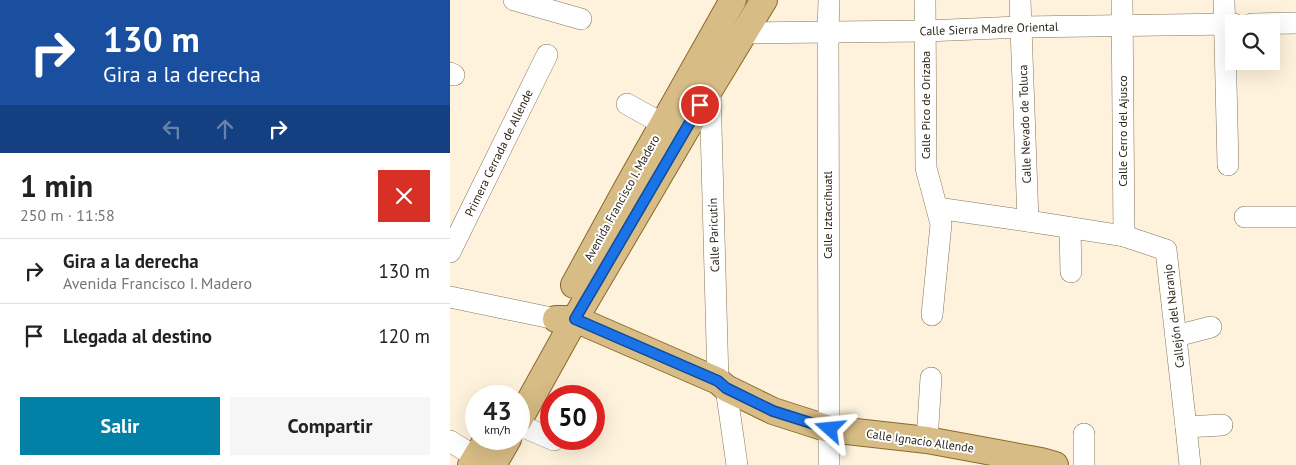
<!DOCTYPE html>
<html lang="es">
<meta charset="utf-8">
<style>
body{margin:0;font-family:"PT Sans",sans-serif;background:#f6f6f6;color:#222;height:100vh;display:flex;flex-direction:column;font-size:19px;white-space:nowrap}
*{box-sizing:border-box;margin:0}
p{font-size:16px;color:#767676}
.icon{flex:none;width:28px;height:28px;fill:none;stroke:currentColor;stroke-width:2;stroke-linecap:round;stroke-linejoin:round}
.map{position:relative;flex:1;overflow:hidden}
.drawer{display:flex;flex-direction:column;background:#fff;width:450px}
.drawer>*{flex:none}
.top-card{background:#1a4fa0;color:#fff;overflow:hidden}
.tools{position:absolute;left:775px;top:15px;display:grid;gap:10px}
.tools a{display:grid;place-items:center;width:55px;height:55px;border-radius:0px;background:#fff;box-shadow:0 5px 20px #0002;font-size:25px}
.speed{position:absolute;left:15px;top:385px;display:flex;gap:10px;font-size:25px;font-weight:700;text-align:center}
.speed>*{display:grid;place-content:center;width:65px;height:65px;border-radius:50%;background:#fff;box-shadow:0 5px 20px #0002;line-height:1}
.speed small{font-size:12px;font-weight:400}
.speed .limit{border:8px solid #d22;background:#fff;color:#111}
.pin{position:absolute;display:grid;place-items:center;width:42px;height:42px;color:#fff;margin:-21px;border:2px solid #fff;border-radius:50%;box-shadow:0 1px 5px #0007}
.me{position:absolute;width:55px;margin:-28px;rotate:288deg;stroke-linejoin:round;filter:drop-shadow(0 0 4px #0008)}
.turn{display:flex;align-items:center;gap:18px;height:105px;padding:0 20px;font-size:22px}
.turn .icon{width:65px;height:65px;stroke-width:2.5}
.turn b{display:block;font-size:35px;line-height:42px}
.lanes{display:flex;align-items:center;height:48px;padding:0 20px;background:#0003;justify-content:center;gap:25px;direction:ltr}
.lanes .off{opacity:.35}
.round{display:grid;place-items:center;flex:none;width:52px;height:52px;border-radius:0px;background:#f6f6f6}
.headline{display:flex;align-items:center;justify-content:space-between;height:85px;padding:0 20px}
h1{font-size:30px;font-weight:800;line-height:38px}
.cta{display:flex;gap:10px;margin-top:auto;padding:10px 20px}
.cta a{flex:1;height:58px;border-radius:0px;background:#0280a6;color:#fff;font-size:20px;font-weight:800;line-height:58px;text-align:center}
.cta a+a{background:#f6f6f6;color:#222}
ul{padding:0;list-style:none}
li{display:flex;align-items:center;gap:15px;height:65px;padding:0 20px;border-top:1px solid #e0e0e0}
li div{flex:1}
li b{display:block;font-size:19px}
li em{font-style:normal}
main{display:flex;flex:1;min-height:0}
.map>svg:first-child{display:block}
.lines{fill:none;stroke-linecap:round;stroke-linejoin:round}
.minor-casing{stroke:#83755c;stroke-width:22}
.major-casing{stroke:#8a6a2b;stroke-width:28}
.minor{stroke:#fff;stroke-width:21}
.major{stroke:#d7bc85;stroke-width:26}
.route-casing{stroke:#114b97;stroke-width:12}
.route{stroke:#1a73e8;stroke-width:9}
.labels{text-anchor:middle;stroke-width:4;stroke-linejoin:round;paint-order:stroke}
.street-label{font-size:12px;fill:#2c261b;stroke:#fff}
</style>
<main>
<section class="drawer">
<div class="top-card">
<div class="turn"><svg class="icon" aria-label="right" viewBox="0 0 24 24"><path d="M7 20v-9h11M14 6l5 5-5 5"/></svg><div><b>130 m</b>Gira a la derecha</div></div>
<div class="lanes"><svg class="icon off" aria-label="left" viewBox="0 0 24 24"><path d="M17 20v-9H6M10 6l-5 5 5 5"/></svg><svg class="icon off" aria-label="ahead" viewBox="0 0 24 24"><path d="M12 20V5M6 11l6-6 6 6"/></svg><svg class="icon" aria-label="right" viewBox="0 0 24 24"><path d="M7 20v-9h11M14 6l5 5-5 5"/></svg></div>
</div>
<div class="headline"><div><h1>1 min</h1><p>250 m · 11:58</p></div><a class="round" style="background:#d93025;color:#fff"><svg class="icon" aria-label="close" viewBox="0 0 24 24"><path d="M6 6l12 12M18 6L6 18"/></svg></a></div>
<ul>
<li><svg class="icon" aria-label="right" viewBox="0 0 24 24"><path d="M7 20v-9h11M14 6l5 5-5 5"/></svg><div><b>Gira a la derecha</b><p>Avenida Francisco I. Madero</p></div><em>130 m</em></li>
<li><svg class="icon" aria-label="arrive" viewBox="0 0 24 24"><path d="M6 21V4h12l-3 4 3 4H6"/></svg><div><b>Llegada al destino</b></div><em>120 m</em></li>
</ul>
<div class="cta"><a>Salir</a><a>Compartir</a></div>
</section>
<div class="map">
<svg width="846" height="465" viewBox="0 0 846 465">
<rect width="100%" height="100%" fill="#fef2dc"/>
<g class="lines">
<g class="minor-casing">
<g id="minor">
<polyline points="64,0 131,19"/>
<polyline points="475,0 476,168 491,224 482,315"/>
<polyline points="570,0 578,221"/>
<polyline points="672,0 674,236"/>
<polyline points="774,0 778,165"/>
<polyline points="802,24 846,23"/>
<polyline points="294,33 476,31 571,27 784,24"/>
<polyline points="0,73 4,75"/>
<polyline points="260,89 268,381"/>
<polyline points="177,104 213,124"/>
<polyline points="487,208 578,221 674,236 716,250 736,427 740,465"/>
<polyline points="795,217 846,217"/>
<polyline points="620,228 621,272"/>
<polyline points="0,252 97,55"/>
<polyline points="0,297 106,319"/>
<polyline points="726,336 761,327"/>
<polyline points="276,388 287,465"/>
<polyline points="69,425 104,440"/>
<polyline points="736,427 772,425"/>
<polyline points="477,440 481,378"/>
<polyline points="0,441 38,465"/>
<polyline points="379,465 379,429 378,32 379,0"/>
<polyline points="634,465 634,434"/>
</g>
</g>
<g class="major-casing">
<g id="major">
<polyline points="124,285 177,188 283,0"/>
<polyline points="106,319 125,319 268,381 276,388 323,411 379,429 477,440 591,461 605,465"/>
<polyline points="69,420 125,319 260,89 314,0"/>
<polyline points="21,465 37,439"/>
<polyline points="43,465 58,439"/>
</g>
</g>
<use href="#minor" class="minor"/>
<use href="#major" class="major"/>
</g>
<g class="lines">
<g class="route-casing">
<polyline id="route" points="250,105 125,319 268,381 276,388 323,411 380,429"/>
</g>
<use href="#route" class="route"/>
</g>
<g class="labels">
<g class="street-label">
<text transform="translate(539 29) rotate(-2)" y="4">Calle Sierra Madre Oriental</text>
<text transform="translate(476 105) rotate(-90)" y="4">Calle Pico de Orizaba</text>
<text transform="translate(575 124) rotate(-92)" y="4">Calle Nevado de Toluca</text>
<text transform="translate(673 131) rotate(-90)" y="4">Calle Cerro del Ajusco</text>
<text transform="translate(49 153) rotate(-64)" y="4">Primera Cerrada de Allende</text>
<text transform="translate(172 198) rotate(-61)" y="4">Avenida Francisco I. Madero</text>
<text transform="translate(378 215) rotate(-90)" y="4">Calle Iztaccíhuatl</text>
<text transform="translate(264 235) rotate(-92)" y="4">Calle Paricutín</text>
<text transform="translate(724 316) rotate(-97)" y="4">Callejón del Naranjo</text>
<text transform="translate(470 441) rotate(8)" y="4">Calle Ignacio Allende</text>
</g>
</g>
</svg>
<div class="tools">
<a><svg class="icon" aria-label="search" viewBox="0 0 24 24"><circle cx="10" cy="10" r="6"/><path d="M15 15l6 6"/></svg></a>
</div>
<div class="speed"><div>43<small>km/h</small></div><div class="limit">50</div></div>
<div class="pin" style="left:250px;top:105px;background:#d93025"><svg class="icon" aria-label="arrive" viewBox="0 0 24 24"><path d="M6 21V4h12l-3 4 3 4H6"/></svg></div>
<svg class="me" style="left:380px;top:429px" viewBox="-20 -20 40 40"><path d="M0-17L14 15 0 8-14 15z" fill="#1a73e8" stroke="#fff" stroke-width="4"/></svg>
</div>
</main>
